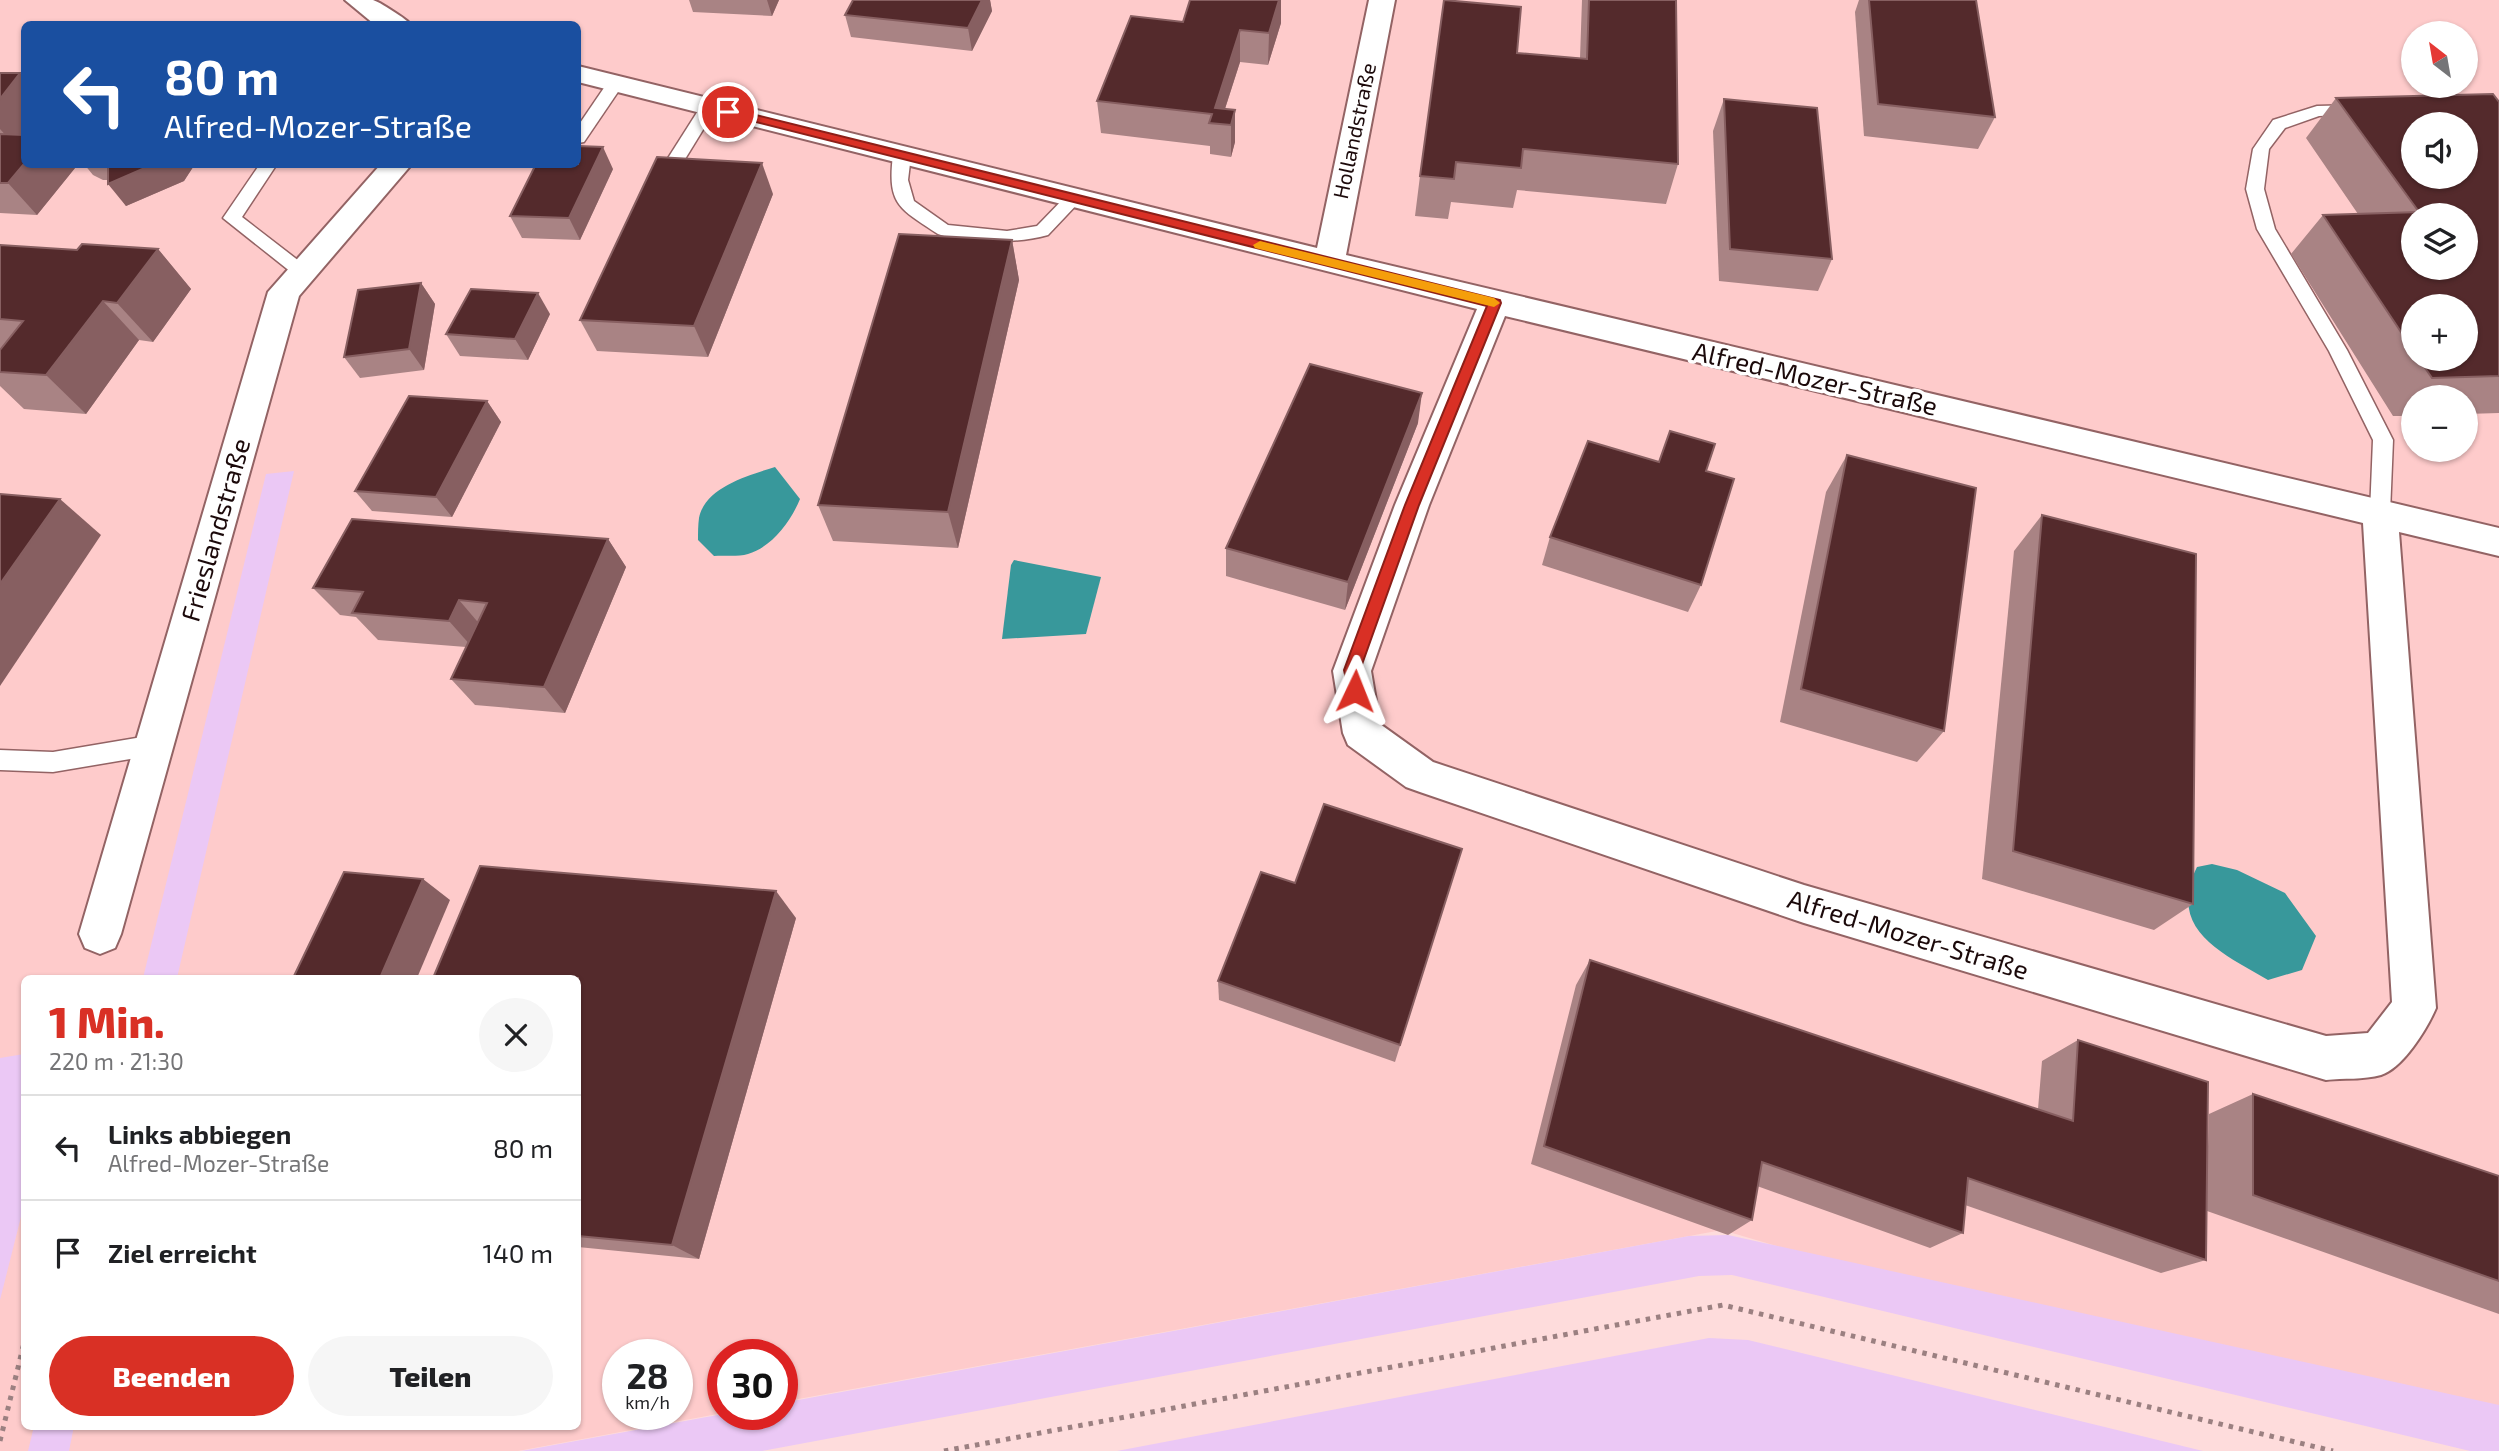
<!DOCTYPE html>
<html lang="de">
<meta charset="utf-8">
<style>
body{margin:0;font-family:"Exo 2",sans-serif;background:#f6f6f6;color:#202124;height:100vh;display:flex;flex-direction:column;font-size:26px;white-space:nowrap}
*{box-sizing:border-box;margin:0}
p{font-size:23px;color:#757577}
.icon{flex:none;width:38px;height:38px;fill:none;stroke:currentColor;stroke-width:2;stroke-linecap:round;stroke-linejoin:round}
.map{position:relative;flex:1;overflow:hidden}
.panel{position:absolute;left:21px;top:975px;width:560px;height:455px;display:flex;flex-direction:column;background:#fff;border-radius:10px;box-shadow:0 2px 5px #0004}
.panel>*{flex:none}
.guide{position:absolute;left:21px;top:21px;width:560px;height:147px;border-radius:10px;box-shadow:0 2px 5px #0004;background:#1a4fa0;color:#fff;overflow:hidden}
.needle{width:46px;rotate:329deg}
.fabs{position:absolute;left:2401px;top:21px;display:grid;gap:14px}
.fabs a{display:grid;place-items:center;width:77px;height:77px;border-radius:50%;background:#fff;box-shadow:0 2px 5px #0004;font-size:35px}
.speed{position:absolute;left:602px;top:1339px;display:flex;gap:14px;font-size:35px;font-weight:700;text-align:center}
.speed>*{display:grid;place-content:center;width:91px;height:91px;border-radius:50%;background:#fff;box-shadow:0 2px 5px #0004;line-height:1}
.speed small{font-size:18px;font-weight:400}
.speed .limit{border:10px solid #d22;background:#fff;color:#111}
.pin{position:absolute;display:grid;place-items:center;width:60px;height:60px;color:#fff;margin:-30px;border:4px solid #fff;border-radius:50%;box-shadow:0 2px 7px #0007}
.me{position:absolute;width:77px;margin:-38px;rotate:2deg;stroke-linejoin:round;filter:drop-shadow(0 0 5px #0008)}
.turn{display:flex;align-items:center;gap:24px;height:147px;padding:0 28px;font-size:32px}
.turn .icon{width:91px;height:91px;stroke-width:2.5}
.turn b{display:block;font-size:49px;line-height:60px}
.round{display:grid;place-items:center;flex:none;width:74px;height:74px;border-radius:37px;background:#f6f6f6}
.headline{display:flex;align-items:center;justify-content:space-between;height:119px;padding:0 28px}
h1{font-size:42px;font-weight:800;line-height:52px;color:#d93025}
.primary-button{display:flex;gap:14px;margin-top:auto;padding:14px 28px}
.primary-button a{flex:1;height:80px;border-radius:42px;background:#d93025;color:#fff;font-size:28px;font-weight:800;line-height:80px;text-align:center}
.primary-button a+a{background:#f6f6f6;color:#202124}
ul{padding:0;list-style:none}
li{display:flex;align-items:center;gap:21px;height:105px;padding:0 28px;border-top:2px solid #e0e0e0}
li div{flex:1}
li b{display:block;font-size:26px}
li em{font-style:normal}
.map>svg:first-child{display:block}
.built{fill:#fecbcb;fill-rule:evenodd}
.green{fill:#ebc8f5}
.water{fill:#38989b}
.lines{fill:none;stroke-linecap:round;stroke-linejoin:round}
.service-casing{stroke:#936364;stroke-width:3}
.minor-casing{stroke:#936364;stroke-width:4}
.path{stroke:#9b8081;stroke-width:5;stroke-dasharray:4.5 6;stroke-linecap:butt}
.service{fill:#fff;fill-rule:evenodd}
.minor{fill:#fff;fill-rule:evenodd}
.wall{fill:#a98384;fill-rule:evenodd}
.shaded-wall{fill:#875f61}
.building{fill:#542a2c;stroke:#875f61;stroke-width:2;fill-rule:evenodd}
.route{fill:#d93025;stroke:#8d1f18;stroke-width:2}
.slow{fill:#f59e0b}
.labels{text-anchor:middle;stroke-width:7;stroke-linejoin:round;paint-order:stroke}
.far-street-label{font-size:21px;fill:#1b090a;stroke:#fff}
.street-label{font-size:26px;fill:#1b090a;stroke:#fff}
</style>
<div class="map">
<svg width="2499" height="1451" viewBox="0 0 2499 1451">
<rect width="100%" height="100%" fill="#fedcdc"/>
<path class="built" d="M0,0h2499v1451h-25l-752,-221 -940,172v-48h-59v59l-205,38h-518zM24,24h554v140h-554zM2413,33h53v53h-53zM2413,124h53v53h-53zM2413,215h53v53h-53zM2413,306h53v53h-53zM2413,397h53v53h-53zM24,978h554v448h-554zM618,1354h59v60h-59z"/>
<g class="green">
<polygon points="294,471 177,978 143,978 266,474"/>
<polygon points="24,1054 24,1205 0,1300 0,1058"/>
<polygon points="1728,1235 2499,1405 2499,1451 2470,1451 1732,1275 1699,1276 762,1451 521,1451 723,1414 782,1414 782,1403 1689,1236"/>
<polygon points="1709,1338 1748,1340 2203,1451 1117,1451"/>
<polygon points="34,1426 74,1426 69,1451 28,1451"/>
</g>
<g class="water">
<path d="M775,467l25,32c-9,22 -28,48 -52,55 -10,3 -24,1 -34,2l-16,-16c0,-7 0,-15 1,-22 6,-31 50,-43 76,-51z"/>
<polygon points="1014,560 1101,577 1086,634 1002,639 1011,565"/>
<path d="M2212,864l25,6 48,23 31,43 -14,34 -34,10c-45,-27 -102,-50 -71,-113z"/>
</g>
<g class="lines">
<g class="service-casing">
<g id="service">
<polygon points="616,78 624,83 584,142 578,143 578,126 610,79"/>
<polygon points="709,102 717,107 674,177 665,183 659,181 656,177 703,103"/>
<polygon points="2358,105 2366,110 2364,114 2319,116 2285,128 2269,149 2264,189 2275,229 2347,350 2393,440 2390,513 2387,519 2380,521 2373,519 2370,513 2373,440 2329,351 2257,229 2246,189 2253,149 2273,120 2317,106"/>
<path d="M902,150l9,5 -3,25 6,21 34,24 59,6 30,-5 31,-32 6,-2 9,6 -35,37c-35,10 -68,5 -104,1l-6,-2c-39,-26 -51,-29 -45,-79z"/>
<polygon points="260,164 277,164 242,217 308,268 311,272 308,276 296,276 223,218"/>
<polygon points="154,735 162,738 165,745 162,752 154,755 53,772 0,770 0,750 53,752"/>
</g>
</g>
<g class="minor-casing">
<g id="minor">
<path d="M345,0c9,0 20,0 28,0 5,1 35,20 37,24h-36z"/>
<path d="M1369,0h26l-49,255 1153,273v28l-100,-24 37,476c-9,21 -33,60 -55,67 -17,5 -38,3 -55,5l-522,-157 -384,-131 -14,-5 -58,-42 -5,-12 -10,-62 62,-166 82,-196 -899,-227v-16l739,182zM1505,316l858,207 29,479 -24,31 -42,3 -522,-151 -371,-123 -53,-38 -9,-53 58,-166z"/>
<polygon points="381,164 412,164 299,296 121,934 115,948 100,954 85,948 79,934 268,292"/>
</g>
</g>
<g class="path">
<polyline points="0,1441 24,1343"/>
<polyline points="944,1451 1723,1305 2333,1451"/>
</g>
<use href="#service" class="service"/>
<use href="#minor" class="minor"/>
</g>
<g class="wall">
<polygon points="689,0 779,0 772,16 693,12"/>
<polygon points="853,0 990,0 992,11 972,51 851,37 845,15"/>
<polygon points="1190,0 1281,0 1281,23 1268,65 1240,62 1225,109 1235,110 1235,142 1231,157 1210,154 1210,146 1101,133 1097,101 1183,22"/>
<polygon points="1582,0 1676,0 1678,164 1666,204 1517,190 1513,208 1451,202 1448,219 1415,216 1420,176 1517,53 1580,58"/>
<polygon points="1859,0 1976,0 1995,117 1978,149 1864,136 1855,12"/>
<polygon points="0,73 20,73 24,78 24,164 75,168 37,215 0,213"/>
<path d="M2336,98l163,4v311l-33,1v-17h-53v19h-20l-102,-162 32,-39 35,-1 -52,-76zM2413,306l53,53h-53z"/>
<polygon points="1724,99 1832,259 1818,291 1719,281 1713,131"/>
<polygon points="84,164 195,164 184,181 126,206 108,180 103,180 93,175"/>
<polygon points="613,169 580,240 522,238 510,216"/>
<polygon points="773,194 708,357 597,351 580,320"/>
<polygon points="1012,240 1019,280 958,548 833,541 818,505"/>
<polygon points="0,245 77,250 158,249 191,289 153,342 139,340 86,414 24,409 0,386"/>
<polygon points="421,283 435,304 424,370 360,378 344,357"/>
<polygon points="550,314 528,360 460,356 446,334"/>
<polygon points="487,401 501,422 452,517 372,511 355,491"/>
<polygon points="1418,423 1345,610 1226,576 1226,548"/>
<polygon points="1847,455 1944,731 1917,762 1780,722 1826,492"/>
<polygon points="1658,462 1706,471 1701,585 1688,612 1542,565 1550,537"/>
<polygon points="2042,515 2193,904 2154,930 1982,879 2014,551"/>
<polygon points="608,539 626,567 565,713 475,705 451,679 466,647 378,640 356,617 340,615 313,588"/>
<polygon points="1462,849 1395,1062 1219,1000 1218,981 1295,883"/>
<polygon points="796,918 699,1259 578,1247 578,978"/>
<polygon points="1590,960 2038,1109 2042,1061 2078,1040 2207,1179 2209,1114 2253,1094 2499,1176 2499,1314 2207,1211 2206,1260 2161,1273 1965,1205 1963,1233 1930,1248 1757,1186 1752,1220 1728,1235 1531,1164 1576,985"/>
</g>
<g class="shaded-wall">
<polygon points="767,0 779,0 772,16"/>
<polygon points="982,0 990,0 992,11 972,51 968,28"/>
<polygon points="1279,0 1281,0 1281,23 1268,65 1269,33"/>
<polygon points="1240,30 1240,62 1220,124 1215,108"/>
<polygon points="20,73 24,78 24,136 16,147 0,129 0,99"/>
<polygon points="1235,110 1235,142 1231,157 1231,125"/>
<polygon points="603,147 613,169 580,240 569,218"/>
<polygon points="762,163 773,194 708,357 694,326"/>
<polygon points="24,164 72,164 75,168 37,215 8,183"/>
<polygon points="154,164 195,164 184,181 126,206 108,184"/>
<polygon points="1012,240 1019,280 958,548 948,512"/>
<polygon points="158,249 191,289 153,342 117,303"/>
<polygon points="421,283 435,304 424,370 409,349"/>
<polygon points="538,293 550,314 528,360 515,339"/>
<polygon points="103,301 139,340 86,414 46,375"/>
<polygon points="1422,393 1418,423 1345,610 1348,582"/>
<polygon points="487,401 501,422 452,517 436,497"/>
<polygon points="60,499 101,535 0,686 0,584"/>
<polygon points="608,539 626,567 565,713 544,687"/>
<polygon points="459,600 482,627 472,647 449,621"/>
<polygon points="423,879 450,900 417,978 380,978"/>
<polygon points="776,891 796,918 699,1259 672,1245"/>
</g>
<g class="building">
<polygon points="853,0 982,0 968,28 845,15"/>
<polygon points="1190,0 1279,0 1269,33 1240,30 1215,108 1235,110 1231,125 1209,123 1212,114 1097,101 1131,16 1183,22"/>
<polygon points="1444,0 1521,7 1517,53 1587,59 1589,0 1676,0 1678,164 1523,149 1521,168 1456,162 1454,179 1420,176"/>
<polygon points="1869,0 1976,0 1995,117 1878,104"/>
<polygon points="0,73 20,73 0,99"/>
<path d="M2493,94l6,8v274l-67,2 -13,-19h47v-53h-53v44l-90,-135 96,-3 -83,-114zM2413,124h53v53h-53zM2413,215h53v53h-53z"/>
<polygon points="1724,99 1817,108 1832,259 1730,249"/>
<polygon points="0,134 24,135 24,164 8,183 0,183"/>
<polygon points="578,146 603,147 569,218 510,216 536,164 578,164"/>
<polygon points="657,157 762,163 694,326 580,320"/>
<polygon points="108,164 154,164 108,184"/>
<polygon points="899,234 1012,240 948,512 818,505"/>
<polygon points="82,244 158,249 117,303 103,301 46,375 0,372 0,350 23,321 0,319 0,245 77,250"/>
<polygon points="421,283 409,349 344,357 358,290"/>
<polygon points="471,289 538,293 515,339 446,334"/>
<polygon points="1310,364 1422,393 1348,582 1226,548"/>
<polygon points="409,396 487,401 436,497 355,491"/>
<polygon points="1670,431 1715,444 1706,471 1734,479 1701,585 1550,537 1588,441 1659,462"/>
<polygon points="1847,455 1976,488 1944,731 1801,689"/>
<polygon points="0,494 60,499 0,584"/>
<polygon points="2042,515 2196,554 2193,904 2013,851"/>
<polygon points="352,519 608,539 544,687 451,679 487,603 459,600 449,621 352,613 363,592 313,588"/>
<polygon points="1324,804 1462,849 1400,1045 1218,981 1261,872 1295,883"/>
<polygon points="480,866 776,891 672,1245 578,1236 578,978 433,978"/>
<polygon points="344,872 423,879 380,978 293,978"/>
<polygon points="1590,960 2073,1121 2078,1040 2208,1082 2206,1260 1968,1178 1963,1233 1762,1162 1752,1220 1544,1146"/>
<polygon points="2253,1094 2499,1176 2499,1281 2253,1195"/>
</g>
<polygon class="route" points="728,108 1500,300 1501,303 1419,505 1360,670 1363,691 1361,696 1350,696 1344,670 1405,505 1487,306 724,114 722,112"/>
<polygon class="slow" points="1260,241 1494,298 1500,303 1494,307 1255,248 1253,245"/>
<g class="labels">
<g class="far-street-label">
<text transform="translate(1355 131) rotate(-78)" y="7">Hollandstraße</text>
</g>
<g class="street-label">
<text transform="translate(1815 379) rotate(13)" y="9">Alfred-Mozer-Straße</text>
<text transform="translate(216 530) rotate(-74)" y="9">Frieslandstraße</text>
<text transform="translate(1908 935) rotate(17)" y="9">Alfred-Mozer-Straße</text>
</g>
</g>
</svg>
<div class="fabs">
<a><svg class="needle" viewBox="-14 -14 28 28"><path d="M0-13l5 13h-10z" fill="#e53935"/><path d="M0 13l5-13h-10z" fill="#757577"/></svg></a>
<a><svg class="icon" aria-label="sound" viewBox="0 0 24 24"><path d="M4 9h4l5-4v14l-5-4H4zM17 9q2 3 0 6"/></svg></a>
<a><svg class="icon" aria-label="layers" viewBox="0 0 24 24"><path d="M12 4l9 5-9 5-9-5zM3 14l9 5 9-5"/></svg></a>
<a>+</a>
<a>−</a>
</div>
<div class="speed"><div>28<small>km/h</small></div><div class="limit">30</div></div>
<div class="pin" style="left:728px;top:112px;background:#d93025"><svg class="icon" aria-label="arrive" viewBox="0 0 24 24"><path d="M6 21V4h12l-3 4 3 4H6"/></svg></div>
<svg class="me" style="left:1355px;top:691px" viewBox="-20 -20 40 40"><path d="M0-17L14 15 0 8-14 15z" fill="#d93025" stroke="#fff" stroke-width="4"/></svg>
<div class="guide">
<div class="turn"><svg class="icon" aria-label="left" viewBox="0 0 24 24"><path d="M17 20v-9H6M10 6l-5 5 5 5"/></svg><div><b>80 m</b>Alfred-Mozer-Straße</div></div>
</div>
<section class="panel">
<div class="headline"><div><h1>1 Min.</h1><p>220 m · 21:30</p></div><a class="round"><svg class="icon" aria-label="close" viewBox="0 0 24 24"><path d="M6 6l12 12M18 6L6 18"/></svg></a></div>
<ul>
<li><svg class="icon" aria-label="left" viewBox="0 0 24 24"><path d="M17 20v-9H6M10 6l-5 5 5 5"/></svg><div><b>Links abbiegen</b><p>Alfred-Mozer-Straße</p></div><em>80 m</em></li>
<li><svg class="icon" aria-label="arrive" viewBox="0 0 24 24"><path d="M6 21V4h12l-3 4 3 4H6"/></svg><div><b>Ziel erreicht</b></div><em>140 m</em></li>
</ul>
<div class="primary-button"><a>Beenden</a><a>Teilen</a></div>
</section>
</div>
